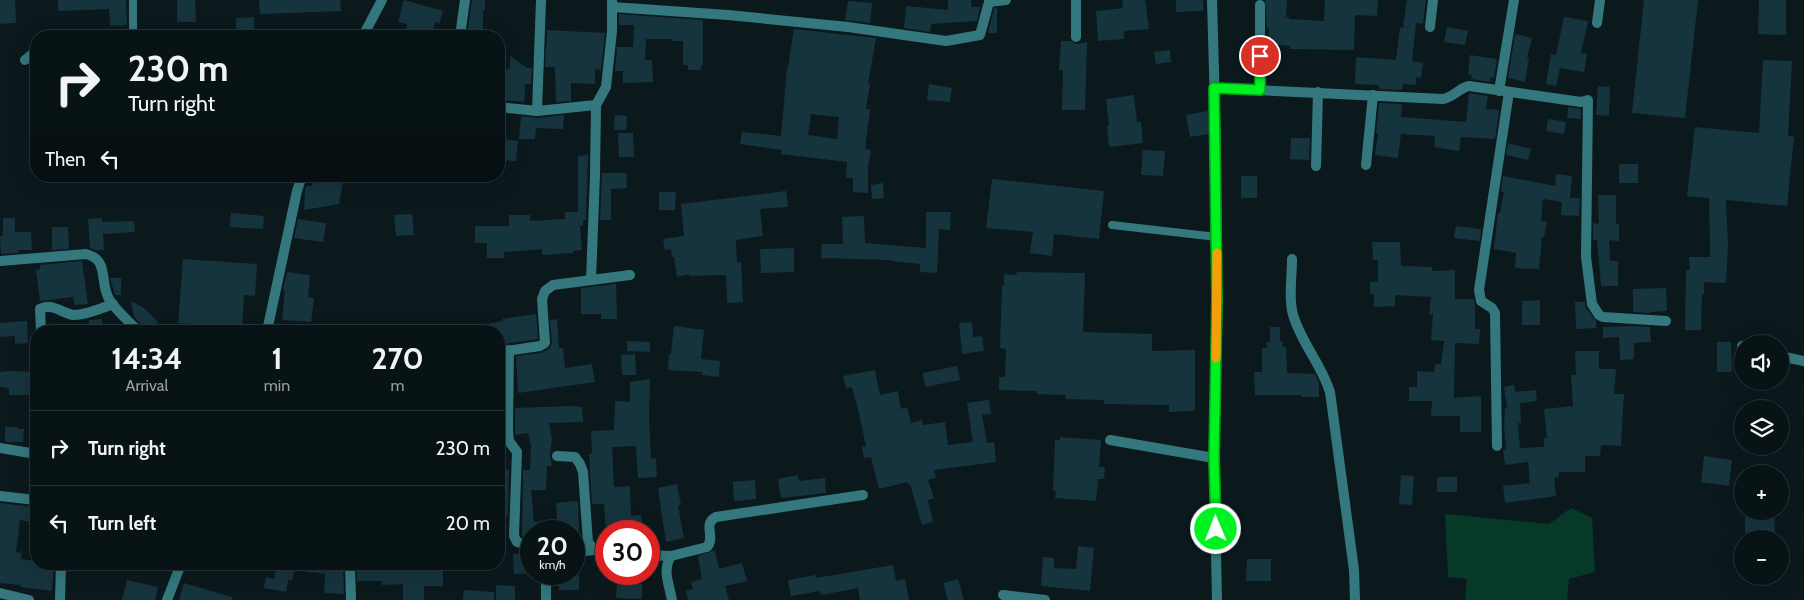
<!DOCTYPE html>
<meta charset="utf-8">
<style>
body{margin:0;font-family:Cabin,sans-serif;background:#111c1f;color:#f1f3f6;height:100vh;display:flex;flex-direction:column;font-size:19px;white-space:nowrap}
*{box-sizing:border-box;margin:0}
p{font-size:16px;color:#989ea1}
.icon{flex:none;width:28px;height:28px;fill:none;stroke:currentColor;stroke-width:2;stroke-linecap:round;stroke-linejoin:round}
.map{position:relative;flex:1;overflow:hidden}
.panel{position:absolute;left:30px;top:325px;width:475px;height:245px;display:flex;flex-direction:column;background:#081316;border-radius:20px;box-shadow:0 5px 20px #0002,0 0 0 1px #293235}
.panel>*{flex:none}
.hud{position:absolute;left:30px;top:30px;width:475px;height:152px;border-radius:20px;box-shadow:0 5px 20px #0002,0 0 0 1px #293235;background:#081316;color:#f1f3f6;overflow:hidden}
.tools{position:absolute;left:1734px;top:335px;display:grid;gap:10px}
.tools a{display:grid;place-items:center;width:55px;height:55px;border-radius:50%;background:#081316;box-shadow:0 5px 20px #0002,0 0 0 1px #293235;font-size:25px}
.speed{position:absolute;left:520px;top:520px;display:flex;gap:10px;font-size:25px;font-weight:700;text-align:center}
.speed>*{display:grid;place-content:center;width:65px;height:65px;border-radius:50%;background:#081316;box-shadow:0 5px 20px #0002,0 0 0 1px #293235;line-height:1}
.speed small{font-size:12px;font-weight:400}
.speed .limit{border:8px solid #d22;background:#fff;color:#111}
.pin{position:absolute;display:grid;place-items:center;width:42px;height:42px;color:#fff;margin:-21px;border:2px solid #fff;border-radius:50%;box-shadow:0 1px 5px #0007}
.me{position:absolute;width:55px;margin:-28px;rotate:359deg;stroke-linejoin:round;filter:drop-shadow(0 0 4px #0008)}
.turn{display:flex;align-items:center;gap:18px;height:105px;padding:0 15px;font-size:22px}
.turn .icon{width:65px;height:65px;stroke-width:2.5}
.turn b{display:block;font-size:35px;line-height:42px}
.then{display:flex;align-items:center;height:48px;padding:0 15px;background:#0003;gap:10px;font-size:19px}
.eta{display:flex;justify-content:space-evenly;align-items:center;height:85px;text-align:center}
.eta b{font-size:30px;font-weight:800;line-height:35px}
ul{padding:0;list-style:none}
li{display:flex;align-items:center;gap:15px;height:75px;padding:0 15px;border-top:1px solid #293235}
li div{flex:1}
li b{display:block;font-size:19px}
li em{font-style:normal}
.map>svg:first-child{display:block}
.water{fill:#073929}
.building{fill:#16343e;fill-rule:evenodd}
.lines{fill:none;stroke-linecap:round;stroke-linejoin:round}
.lane{stroke:#34787d;stroke-width:8}
.street{stroke:#34787d;stroke-width:10}
.route-casing{stroke:#009d15;stroke-width:12}
.route{stroke:#00f121;stroke-width:9}
.slow{stroke:#f59e0b;stroke-width:9}
</style>
<div class="map">
<svg width="1804" height="600" viewBox="0 0 1804 600">
<rect width="100%" height="100%" fill="#0b191d"/>
<polygon class="water" points="1571,508 1592,518 1595,572 1569,579 1567,600 1465,600 1467,579 1448,577 1445,514 1549,524"/>
<g class="building">
<polygon points="0,0 15,0 16,23 0,24"/>
<polygon points="58,0 126,0 127,25 110,26 109,9 58,11"/>
<polygon points="177,0 195,0 196,22 177,22"/>
<polygon points="259,0 340,0 341,11 260,14"/>
<polygon points="404,0 443,11 439,24 435,22 433,32 426,30 425,36 406,36 407,24 398,22"/>
<polygon points="472,0 485,0 485,10 483,10 483,36 467,36"/>
<polygon points="948,0 971,0 971,7 980,7 977,21 931,24 930,32 904,28 906,6 948,10"/>
<polygon points="1122,0 1145,0 1149,29 1124,31 1124,39 1098,41 1096,11 1123,8"/>
<polygon points="1176,0 1203,0 1203,11 1176,12"/>
<polygon points="1265,0 1287,0 1286,17 1289,17 1289,19 1324,21 1325,0 1378,0 1377,16 1355,15 1354,50 1290,49 1290,46 1268,44 1269,28 1267,28"/>
<polygon points="1407,0 1426,0 1423,24 1416,23 1412,61 1423,63 1421,78 1416,77 1416,85 1403,84 1402,90 1379,89 1379,85 1355,84 1356,57 1396,60 1400,27 1403,28"/>
<polygon points="1644,0 1698,0 1685,118 1632,113"/>
<polygon points="1759,0 1786,0 1786,35 1758,34"/>
<polygon points="848,1 872,3 870,23 845,20"/>
<polygon points="994,8 997,8 997,33 988,33"/>
<polygon points="619,14 703,20 703,65 701,65 701,70 688,70 688,65 683,65 683,41 672,41 672,39 646,39 645,60 652,60 653,82 623,83 623,71 615,71 617,47 633,47 634,25 619,25"/>
<polygon points="254,17 254,30 236,30 236,18"/>
<polygon points="1564,17 1588,21 1581,53 1587,54 1584,72 1560,68 1556,86 1546,84 1551,54 1556,55"/>
<polygon points="1447,27 1468,31 1465,45 1444,42"/>
<path d="M794,29l82,9 -8,45h2l-4,26h4l-5,40 6,1 -3,16v27l-15,-1v-14h-7l1,-16 -66,-8 1,-4 -42,-6 2,-12 39,4 6,-68h1zM811,114l28,3 -2,22 -29,-4z"/>
<polygon points="547,30 605,33 601,70 595,69 595,84 571,83 571,101 556,102 555,67 545,67"/>
<polygon points="1515,34 1532,38 1527,58 1529,58 1525,82 1508,78"/>
<polygon points="1061,41 1071,41 1076,44 1087,42 1085,110 1062,110 1063,71 1059,70"/>
<polygon points="1170,50 1171,62 1156,64 1154,52"/>
<polygon points="1470,55 1497,59 1494,78 1490,77 1490,82 1471,79 1472,75 1468,74"/>
<polygon points="510,56 527,68 532,68 531,84 525,84 524,102 503,100 502,74 510,67"/>
<polygon points="1763,60 1792,61 1788,136 1794,137 1787,206 1726,200 1728,246 1726,283 1704,282 1704,294 1702,294 1701,330 1685,330 1686,270 1690,270 1689,257 1710,257 1710,245 1709,198 1687,196 1695,127 1759,133"/>
<polygon points="929,84 952,88 950,102 927,100"/>
<polygon points="1598,86 1610,87 1609,116 1596,115"/>
<polygon points="1469,93 1488,96 1486,109 1499,110 1495,139 1461,137 1459,151 1434,147 1435,136 1401,134 1398,158 1375,155 1378,134 1376,133 1379,103 1402,104 1401,117 1466,122"/>
<polygon points="1134,95 1137,122 1141,122 1143,143 1109,147 1107,126 1109,126 1106,99"/>
<polygon points="1568,107 1581,109 1581,119 1567,118"/>
<polygon points="1208,111 1209,134 1190,137 1186,115"/>
<polygon points="564,115 563,129 536,128 535,139 519,139 521,116 538,118"/>
<polygon points="615,115 627,116 626,130 614,130"/>
<polygon points="1548,119 1566,122 1564,134 1546,131"/>
<polygon points="618,133 633,133 634,157 619,157"/>
<polygon points="1291,138 1310,138 1309,160 1290,159"/>
<polygon points="503,139 518,141 516,161 501,160"/>
<polygon points="1508,143 1531,149 1528,160 1506,155"/>
<polygon points="1143,150 1165,151 1163,176 1141,175"/>
<polygon points="588,155 586,220 583,220 583,226 580,226 582,250 573,251 573,253 542,255 542,249 504,252 504,258 487,258 487,243 475,243 475,226 509,226 509,215 530,215 530,221 565,219 565,212 578,212 578,156"/>
<rect x="1619" y="164" width="19" height="19"/>
<polygon points="602,173 626,173 627,188 611,189 611,220 600,220"/>
<polygon points="1556,174 1572,176 1570,198 1580,198 1579,216 1561,215 1562,202 1543,199 1541,221 1547,222 1544,237 1542,237 1539,269 1515,268 1516,253 1494,249 1498,212 1500,213 1504,192 1501,192 1503,176 1555,186"/>
<polygon points="314,176 344,176 339,204 304,210 305,190 306,186 312,186"/>
<rect x="1241" y="176" width="16" height="22"/>
<polygon points="992,179 1104,191 1099,239 1054,234 1052,256 1030,253 1033,232 986,228"/>
<polygon points="883,183 884,198 872,199 871,185"/>
<polygon points="786,191 788,207 760,209 763,236 736,240 737,262 741,262 743,302 727,303 726,275 689,276 689,274 677,277 674,257 672,257 671,249 665,250 663,239 684,236 681,204"/>
<polygon points="659,192 676,192 675,210 659,210"/>
<polygon points="1598,195 1616,195 1616,224 1619,224 1619,241 1609,240 1610,261 1618,261 1618,286 1601,286 1597,240 1593,240 1593,223 1599,224"/>
<polygon points="926,212 951,212 950,230 939,229 937,273 920,272 920,264 891,261 891,260 821,258 822,244 843,244 842,217 864,216 865,243 926,248"/>
<polygon points="231,213 264,216 263,229 230,227"/>
<polygon points="412,214 414,235 396,236 394,215"/>
<polygon points="3,218 15,218 15,232 31,232 32,250 18,250 18,253 1,254 0,236 3,236"/>
<polygon points="102,218 102,222 134,221 135,232 103,234 104,250 95,250 90,248 88,219"/>
<polygon points="298,219 326,223 323,242 294,238"/>
<polygon points="1456,226 1481,229 1480,241 1454,238"/>
<polygon points="52,227 68,227 69,249 52,250"/>
<polygon points="1372,242 1400,242 1401,266 1432,267 1432,271 1455,270 1455,299 1474,299 1475,305 1475,329 1480,329 1479,344 1455,343 1454,398 1481,396 1481,432 1460,432 1460,416 1431,416 1432,401 1409,401 1409,387 1417,387 1417,371 1434,372 1435,364 1441,364 1444,341 1431,340 1433,314 1429,314 1431,297 1395,295 1395,306 1374,307 1374,294 1370,294 1370,282 1378,282 1378,260 1373,260"/>
<polygon points="794,248 794,272 761,273 760,249"/>
<polygon points="183,259 257,264 255,296 244,295 242,328 178,323"/>
<polygon points="82,261 88,304 75,305 73,297 40,301 36,270 40,269 40,265"/>
<polygon points="287,272 310,275 308,297 314,298 311,322 282,320 285,291 283,290"/>
<polygon points="1017,272 1085,273 1083,332 1152,334 1152,351 1195,350 1195,411 1169,412 1169,405 1104,404 1104,400 1065,399 1066,395 1037,394 1037,391 999,390 999,377 1005,377 1006,349 1000,348 1002,286 1004,286 1004,274 1016,275"/>
<polygon points="110,278 121,278 121,295 115,295"/>
<polygon points="616,284 617,319 601,319 601,314 581,314 581,288"/>
<polygon points="1666,288 1667,311 1650,312 1650,313 1633,312 1633,289"/>
<polygon points="1540,300 1540,325 1522,325 1522,301"/>
<polygon points="131,301 144,308 159,323 143,326 134,317"/>
<polygon points="1575,302 1585,302 1586,308 1596,321 1596,328 1576,329"/>
<polygon points="536,314 538,339 499,345 499,331 476,331 475,326 503,321 502,319"/>
<polygon points="102,319 103,331 89,331 89,320"/>
<polygon points="557,319 559,348 563,348 565,368 592,364 595,382 518,393 516,356 541,353 549,349 552,343 550,320"/>
<polygon points="27,321 28,343 15,344 15,336 0,337 0,323"/>
<polygon points="972,322 973,337 982,336 984,351 962,354 959,323"/>
<polygon points="674,326 704,330 701,359 720,361 719,377 702,375 703,372 668,370 669,354 671,354"/>
<polygon points="1634,326 1650,327 1651,342 1634,343 1634,359 1620,360 1619,337 1603,338 1603,327"/>
<polygon points="1270,327 1280,327 1280,341 1282,341 1283,347 1286,347 1287,373 1315,374 1319,383 1319,397 1301,397 1302,395 1255,395 1254,372 1262,372 1262,348 1267,348 1267,342 1270,342"/>
<polygon points="627,341 650,342 650,352 627,351"/>
<polygon points="1717,342 1731,342 1732,372 1717,372"/>
<polygon points="1575,351 1599,351 1599,369 1616,369 1614,394 1624,394 1621,446 1601,445 1600,456 1585,456 1585,472 1559,472 1559,477 1554,478 1556,496 1505,503 1503,486 1530,483 1528,462 1505,465 1503,450 1506,449 1504,426 1505,408 1507,408 1504,387 1514,385 1515,392 1536,390 1537,401 1520,403 1521,423 1518,423 1520,448 1544,447 1544,438 1547,438 1544,409 1573,406 1571,375 1576,375"/>
<polygon points="635,354 636,375 622,375 621,355"/>
<polygon points="957,366 960,380 925,387 923,373"/>
<polygon points="875,370 880,395 898,391 901,409 907,407 911,423 922,420 923,425 945,422 948,445 973,442 967,403 989,400 991,414 982,415 987,443 994,442 996,462 934,470 936,478 928,480 934,498 928,500 933,522 922,525 910,484 908,485 907,482 879,489 871,457 864,458 862,447 866,446 858,409 852,387 846,388 843,376"/>
<polygon points="10,371 36,372 36,395 9,395 9,388 0,387 0,372"/>
<polygon points="650,379 649,419 651,459 656,458 657,477 638,478 636,446 612,447 614,487 630,486 631,516 641,515 643,531 606,531 604,504 592,504 589,454 592,454 591,431 614,430 615,401 630,402 630,382"/>
<polygon points="572,406 582,407 583,422 549,423 552,439 550,456 552,466 547,466 546,490 531,490 534,522 557,520 556,503 578,501 579,531 531,531 531,539 522,536 523,470 530,470 531,446 528,433 515,435 515,408"/>
<polygon points="5,427 18,427 18,429 24,429 23,442 5,442"/>
<polygon points="1060,437 1101,440 1099,467 1105,467 1104,479 1098,479 1096,501 1055,498 1056,491 1053,491 1055,440 1060,440"/>
<polygon points="1704,456 1732,460 1729,486 1701,482"/>
<polygon points="499,470 509,470 508,516 499,516"/>
<polygon points="798,475 799,481 825,478 826,493 781,498 778,479"/>
<polygon points="1401,475 1414,476 1412,505 1399,504"/>
<rect x="1437" y="477" width="20" height="15"/>
<polygon points="755,480 756,499 734,501 733,482"/>
<polygon points="677,484 681,505 678,506 684,538 666,542 658,488"/>
<polygon points="0,503 33,507 31,522 20,520 16,552 22,553 21,559 36,561 36,564 54,564 52,591 21,587 21,585 0,583"/>
<polygon points="1745,511 1774,511 1775,533 1745,533"/>
<polygon points="1078,546 1094,548 1090,591 1041,586 1043,557 1054,558 1054,568 1076,569"/>
<polygon points="519,550 531,553 531,573 514,574 513,554 519,554"/>
<polygon points="712,551 715,551 719,569 742,563 747,581 725,586 729,600 688,600 686,591 693,589 691,582 702,579 698,556"/>
<polygon points="1247,559 1271,559 1271,581 1246,581"/>
<polygon points="277,564 296,564 292,581 288,580 286,592 264,588 266,577 274,579"/>
<polygon points="301,564 343,564 344,594 324,593 325,574 301,571"/>
<polygon points="357,564 375,564 375,567 402,566 402,564 417,564 417,571 443,571 443,586 424,586 424,600 403,600 403,584 382,585 382,581 357,581"/>
<polygon points="893,565 896,581 905,579 909,600 860,600 858,588 821,595 820,591 791,596 788,580 816,575 816,578"/>
<rect x="559" y="575" width="20" height="15"/>
<polygon points="958,579 964,600 948,600 943,583"/>
<polygon points="127,580 158,587 155,600 122,600"/>
<polygon points="617,582 642,584 642,599 616,598"/>
<polygon points="184,583 232,597 232,600 179,600"/>
<polygon points="496,585 515,586 515,600 496,600"/>
<polygon points="464,590 494,592 494,600 463,600"/>
</g>
<g class="lines">
<g class="lane">
<polyline points="133,0 133,36"/>
<polyline points="1112,225 1217,237"/>
</g>
<g class="street">
<polyline points="1212,0 1216,142 1217,299 1214,458 1217,600"/>
<polyline points="1260,5 1260,90"/>
<polyline points="612,7 728,15 848,27 946,41 980,35 989,2 1006,0"/>
<polyline points="1597,23 1600,0"/>
<polyline points="1430,27 1433,0"/>
<polyline points="363,36 382,0"/>
<polyline points="460,36 465,0"/>
<polyline points="1076,37 1076,0"/>
<polyline points="25,60 36,51"/>
<path d="M1214,88l229,11c11,-2 16,-11 26,-13l112,16 7,-2 -2,157 6,47 7,11 4,2 63,4"/>
<polyline points="1499,91 1514,0"/>
<polyline points="499,107 537,111 596,105 606,87 612,31 612,0"/>
<polyline points="537,111 541,0"/>
<polyline points="1366,165 1373,95"/>
<polyline points="1316,166 1318,92"/>
<path d="M1292,259c0,19 -4,42 2,59 9,27 28,48 36,74l24,178 1,30"/>
<path d="M0,261l86,-7c24,6 13,28 23,45 7,12 20,22 29,32"/>
<polyline points="591,280 595,175 596,105"/>
<path d="M41,331l-1,-22c13,-7 22,5 34,6 13,0 28,-7 39,-11"/>
<polyline points="267,331 297,191 302,176"/>
<polyline points="1742,346 1742,347"/>
<polyline points="509,350 508,430 509,441 517,452 514,536 517,542 531,546"/>
<polyline points="499,352 540,346 545,343 542,299 545,291 553,285 630,275"/>
<polyline points="1780,356 1804,361"/>
<polyline points="1110,440 1214,458"/>
<polyline points="1497,446 1495,313 1492,308 1481,301 1479,290 1509,92"/>
<polyline points="0,448 36,454"/>
<polyline points="557,456 575,457 580,464 583,472 588,542 594,550 606,554"/>
<polyline points="0,496 36,500"/>
<polyline points="574,552 594,550"/>
<polyline points="649,555 671,556"/>
<polyline points="350,564 351,600"/>
<polyline points="546,574 546,600"/>
<polyline points="0,593 29,600"/>
<polyline points="1003,595 1045,600"/>
<polyline points="60,600 61,564"/>
<polyline points="167,600 181,564"/>
<path d="M672,600c-3,-16 -10,-30 -1,-44l36,-9c9,-10 -5,-23 9,-30l147,-22"/>
</g>
</g>
<g class="lines">
<g class="route-casing">
<polyline id="route" points="1216,529 1214,458 1217,299 1214,88 1260,90 1260,56"/>
</g>
<use href="#route" class="route"/>
<polyline class="slow" points="1216,358 1217,253"/>
</g>
</svg>
<div class="tools">
<a><svg class="icon" aria-label="sound" viewBox="0 0 24 24"><path d="M4 9h4l5-4v14l-5-4H4zM17 9q2 3 0 6"/></svg></a>
<a><svg class="icon" aria-label="layers" viewBox="0 0 24 24"><path d="M12 4l9 5-9 5-9-5zM3 14l9 5 9-5"/></svg></a>
<a>+</a>
<a>−</a>
</div>
<div class="speed"><div>20<small>km/h</small></div><div class="limit">30</div></div>
<div class="pin" style="left:1260px;top:56px;background:#d93025"><svg class="icon" aria-label="arrive" viewBox="0 0 24 24"><path d="M6 21V4h12l-3 4 3 4H6"/></svg></div>
<svg class="me" style="left:1216px;top:529px" viewBox="-20 -20 40 40"><circle r="17" fill="#00f121" stroke="#fff" stroke-width="3"/><path d="M0-11L8 9 0 5-8 9z" fill="#fff"/></svg>
<div class="hud">
<div class="turn"><svg class="icon" aria-label="right" viewBox="0 0 24 24"><path d="M7 20v-9h11M14 6l5 5-5 5"/></svg><div><b>230 m</b>Turn right</div></div>
<div class="then">Then<svg class="icon" aria-label="left" viewBox="0 0 24 24"><path d="M17 20v-9H6M10 6l-5 5 5 5"/></svg></div>
</div>
<section class="panel">
<div class="eta">
<div><b>14:34</b><p>Arrival</p></div>
<div><b>1</b><p>min</p></div>
<div><b>270</b><p>m</p></div>
</div>
<ul>
<li><svg class="icon" aria-label="right" viewBox="0 0 24 24"><path d="M7 20v-9h11M14 6l5 5-5 5"/></svg><div><b>Turn right</b></div><em>230 m</em></li>
<li><svg class="icon" aria-label="left" viewBox="0 0 24 24"><path d="M17 20v-9H6M10 6l-5 5 5 5"/></svg><div><b>Turn left</b></div><em>20 m</em></li>
</ul>
</section>
</div>
